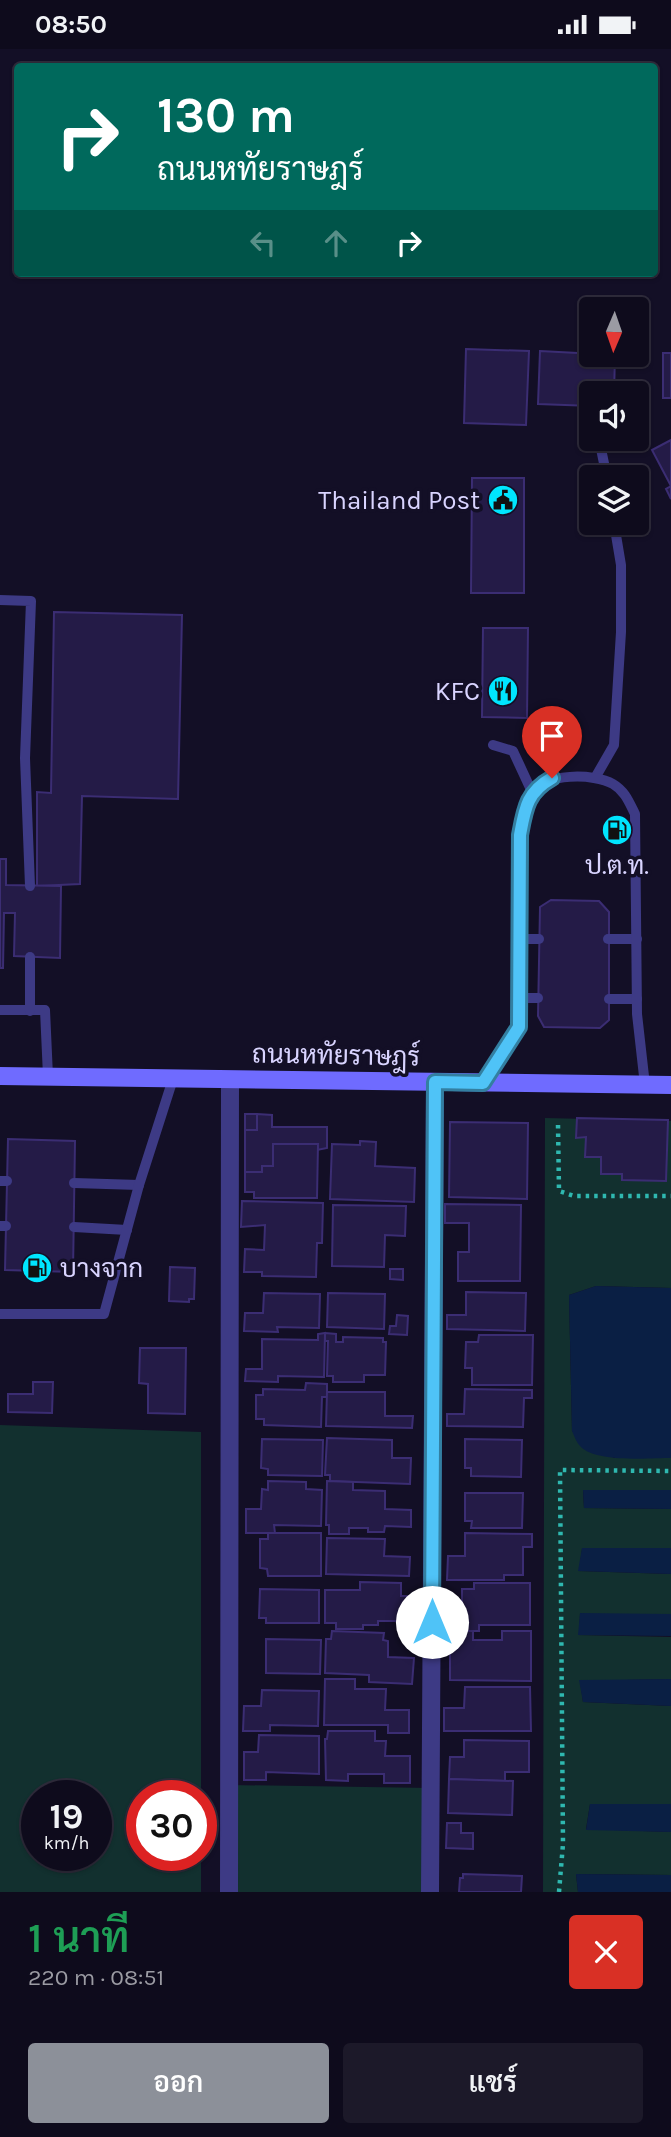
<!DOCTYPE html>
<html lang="th">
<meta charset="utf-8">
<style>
body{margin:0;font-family:Karla,Sarabun,sans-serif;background:#1c1929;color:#f1f3f6;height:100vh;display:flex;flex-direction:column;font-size:26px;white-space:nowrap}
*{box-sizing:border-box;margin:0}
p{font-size:23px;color:#9b9ba3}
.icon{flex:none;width:38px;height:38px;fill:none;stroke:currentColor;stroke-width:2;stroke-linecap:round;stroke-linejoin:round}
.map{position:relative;height:1843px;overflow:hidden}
.details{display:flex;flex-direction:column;background:#0e0b1c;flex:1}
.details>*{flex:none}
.hud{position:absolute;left:14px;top:14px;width:644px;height:214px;border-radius:7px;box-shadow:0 2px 5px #0004,0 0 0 2px #2e2b3b;background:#00695c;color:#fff;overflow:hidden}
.needle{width:46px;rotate:182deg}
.fabs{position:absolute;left:579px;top:248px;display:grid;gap:14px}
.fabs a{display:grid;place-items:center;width:70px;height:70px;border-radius:7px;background:#0e0b1c;box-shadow:0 2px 5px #0004,0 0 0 2px #2e2b3b;font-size:35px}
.speed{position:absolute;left:21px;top:1731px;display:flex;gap:14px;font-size:35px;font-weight:700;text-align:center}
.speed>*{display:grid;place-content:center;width:91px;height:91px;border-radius:50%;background:#0e0b1c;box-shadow:0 2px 5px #0004,0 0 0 2px #2e2b3b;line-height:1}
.speed small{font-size:18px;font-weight:400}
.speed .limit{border:10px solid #d22;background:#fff;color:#111}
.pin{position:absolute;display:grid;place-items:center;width:60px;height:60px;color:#fff;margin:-72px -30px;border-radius:50% 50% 50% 0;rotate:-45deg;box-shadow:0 0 7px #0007}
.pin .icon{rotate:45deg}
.me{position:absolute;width:77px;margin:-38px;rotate:0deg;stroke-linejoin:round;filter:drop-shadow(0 0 5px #0008)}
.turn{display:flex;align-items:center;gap:24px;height:147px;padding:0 28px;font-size:32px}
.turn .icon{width:91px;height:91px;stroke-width:2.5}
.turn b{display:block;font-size:49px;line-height:60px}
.lanes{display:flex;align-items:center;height:66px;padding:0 28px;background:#0003;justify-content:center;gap:35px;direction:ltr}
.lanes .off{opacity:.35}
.round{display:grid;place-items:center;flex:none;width:74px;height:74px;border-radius:7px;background:#1c1929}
.summary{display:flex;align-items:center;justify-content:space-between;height:119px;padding:0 28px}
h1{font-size:42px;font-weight:600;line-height:52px;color:#1e9e55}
.action{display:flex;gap:14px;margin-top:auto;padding:14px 28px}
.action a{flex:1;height:80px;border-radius:7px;background:#8c9099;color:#fff;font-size:28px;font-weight:600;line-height:80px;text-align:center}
.action a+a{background:#1c1929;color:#f1f3f6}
.status{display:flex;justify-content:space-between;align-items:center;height:49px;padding:0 35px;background:#0e0b1c;direction:ltr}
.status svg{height:19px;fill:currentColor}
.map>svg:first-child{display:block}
.green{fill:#12302f;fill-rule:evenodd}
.water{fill:#0a1f44}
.building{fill:#241b47;stroke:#3b2d73;stroke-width:2}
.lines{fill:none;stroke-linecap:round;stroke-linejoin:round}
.path{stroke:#2fb8b0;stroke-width:4.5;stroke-dasharray:3.5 5;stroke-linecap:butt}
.service{stroke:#3d3a85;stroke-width:10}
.minor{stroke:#3d3a85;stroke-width:18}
.secondary{stroke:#6f6bff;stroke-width:18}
.route-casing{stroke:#337fa1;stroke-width:18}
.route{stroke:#4fc3f7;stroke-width:12}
.labels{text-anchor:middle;stroke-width:7;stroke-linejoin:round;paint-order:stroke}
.poi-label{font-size:26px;fill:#d9d4ff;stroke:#130f26;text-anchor:end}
.street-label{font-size:26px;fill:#d9d4ff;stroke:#130f26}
</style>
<div class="status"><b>08:50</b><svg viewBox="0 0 49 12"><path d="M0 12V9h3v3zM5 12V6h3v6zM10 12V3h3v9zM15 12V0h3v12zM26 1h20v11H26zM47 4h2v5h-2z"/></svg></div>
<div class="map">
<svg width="671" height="1843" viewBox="0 0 671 1843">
<rect width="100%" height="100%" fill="#130f26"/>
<g class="green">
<polygon points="545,1069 671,1072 671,1239 596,1237 569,1246 572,1382 614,1409 671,1409 671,1441 583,1441 584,1459 671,1460 671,1499 582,1500 579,1522 671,1525 671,1565 580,1565 579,1586 671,1588 671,1630 580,1632 583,1653 671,1657 671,1755 590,1755 586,1780 671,1783 671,1826 576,1825 578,1843 543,1843"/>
<path d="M0,1376l201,7v363h-59v60h59v37h-201zM37,1746h59v60h-59z"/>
<polygon points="229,1736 431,1739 430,1843 229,1843"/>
</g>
<g class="water">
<path d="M596,1237l75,2v170c-22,0 -76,5 -91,-12 -4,-4 -6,-11 -8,-15l-3,-136z"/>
<polygon points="583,1441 671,1441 671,1460 584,1459"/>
<polygon points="582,1499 671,1499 671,1525 578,1522"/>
<polygon points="580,1564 671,1565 671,1587 578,1586"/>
<polygon points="671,1630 671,1657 583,1653 579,1631"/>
<polygon points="590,1755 671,1755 671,1783 586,1781"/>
<polygon points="576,1825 671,1826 671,1843 578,1843"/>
</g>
<g class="building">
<polygon points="466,300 529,302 526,376 464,374"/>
<polygon points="540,302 615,306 614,345 592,345 592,357 538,355"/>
<rect x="663" y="304" width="8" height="45"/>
<polygon points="671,391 671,450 666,440 671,437 652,401"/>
<polygon points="472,429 524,429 524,544 471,544"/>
<polygon points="54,563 182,566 178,750 82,747 80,835 37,837 37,743 51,744"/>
<polygon points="483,579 528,579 527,669 482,668"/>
<polygon points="0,810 6,810 6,836 61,837 60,909 14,907 15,864 4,864 3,919 0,919"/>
<polygon points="551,851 599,852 609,863 609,971 600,979 544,978 538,967 540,858"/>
<rect x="245" y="1065" width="12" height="16"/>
<polygon points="257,1065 272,1066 272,1078 327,1078 327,1099 317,1101 318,1095 273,1095 273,1117 262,1117 262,1123 245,1123 245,1081 257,1081"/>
<polygon points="577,1069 668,1071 666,1132 622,1131 622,1125 601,1125 601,1108 585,1108 586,1088 576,1089"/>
<polygon points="450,1073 528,1074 527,1150 449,1148"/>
<polygon points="8,1090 75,1092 73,1223 5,1221"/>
<polygon points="360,1092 376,1093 375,1117 415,1119 414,1153 330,1150 332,1095 360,1096"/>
<polygon points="273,1095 318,1095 317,1149 254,1149 254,1143 245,1143 245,1123 262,1123 262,1117 273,1117"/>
<polygon points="242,1152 323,1154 322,1194 317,1194 316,1228 262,1227 262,1223 244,1223 245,1200 264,1201 265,1176 241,1178"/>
<polygon points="445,1155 521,1156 520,1232 458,1232 458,1203 469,1203 469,1174 445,1174"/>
<polygon points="333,1156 406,1157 405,1187 385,1186 384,1218 332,1217"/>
<polygon points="170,1218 195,1219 194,1250 189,1250 189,1253 169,1252"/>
<polygon points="390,1220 403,1220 403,1231 390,1230"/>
<polygon points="466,1243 526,1244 525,1282 447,1280 447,1266 466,1266"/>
<polygon points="264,1244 320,1245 319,1279 277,1278 278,1283 244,1282 245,1264 263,1264"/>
<polygon points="328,1244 385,1245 384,1280 327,1278"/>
<polygon points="397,1266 408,1267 407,1286 389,1285 390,1277 396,1277"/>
<polygon points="325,1284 336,1285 336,1293 343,1293 343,1288 383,1289 383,1293 386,1293 385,1326 364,1326 364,1333 333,1333 333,1327 327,1327 328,1292 325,1292"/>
<polygon points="325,1284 324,1328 278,1327 278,1333 245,1332 246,1320 262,1320 262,1290 318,1291 318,1285"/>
<polygon points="479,1286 533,1286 532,1336 472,1336 472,1319 465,1319 466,1293 478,1293"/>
<polygon points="140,1299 186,1299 185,1365 148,1364 148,1335 139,1334"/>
<polygon points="33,1333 53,1333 52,1364 8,1363 8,1345 33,1345"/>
<polygon points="306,1334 327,1335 327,1348 322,1348 321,1378 264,1376 264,1370 256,1370 256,1346 263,1346 263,1340 305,1341"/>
<polygon points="465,1340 532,1341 532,1349 524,1349 523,1378 447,1377 447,1365 464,1365"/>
<polygon points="327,1343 385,1343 385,1367 413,1367 412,1379 326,1377"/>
<polygon points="327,1389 392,1391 392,1409 411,1409 410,1435 330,1432 330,1426 325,1426"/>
<polygon points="262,1390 323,1391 322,1427 268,1426 268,1420 261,1419"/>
<polygon points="465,1390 522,1391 521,1428 471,1427 471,1419 465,1419"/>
<polygon points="268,1432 306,1433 306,1440 322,1441 321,1477 274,1476 275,1484 246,1484 246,1460 261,1460 262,1440 268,1441"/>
<polygon points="327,1432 353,1433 353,1441 385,1442 385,1460 411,1461 411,1478 385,1477 384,1483 368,1483 368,1479 349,1479 349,1485 329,1485 329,1476 326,1476"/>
<polygon points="465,1444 523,1444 522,1479 471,1479 472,1472 465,1472"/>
<polygon points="268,1484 321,1484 321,1527 268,1527 267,1520 260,1519 260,1490 268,1490"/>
<polygon points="465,1484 532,1485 532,1498 523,1498 523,1526 504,1526 504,1531 447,1531 448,1507 465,1507"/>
<polygon points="327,1489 385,1490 384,1507 410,1508 409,1527 326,1525"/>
<polygon points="360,1533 401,1534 401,1547 411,1547 411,1572 378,1572 378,1576 363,1576 363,1580 336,1580 336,1574 325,1574 325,1541 360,1541"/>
<polygon points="474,1534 530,1534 530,1576 479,1576 479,1582 450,1582 450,1561 462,1561 462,1540 474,1540"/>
<polygon points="260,1540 319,1541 319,1574 266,1574 266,1569 259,1569"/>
<polygon points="332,1582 384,1584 383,1591 388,1592 388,1608 414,1609 412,1635 369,1633 369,1626 325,1624 326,1590 331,1590"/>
<polygon points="450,1582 473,1582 473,1591 502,1591 502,1582 531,1582 531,1632 450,1631"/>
<polygon points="266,1590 321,1591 320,1625 266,1624"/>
<polygon points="325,1630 355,1630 355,1640 386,1640 385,1661 409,1661 409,1684 388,1684 388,1676 324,1676"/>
<polygon points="465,1638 530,1638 531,1682 444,1682 444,1659 464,1659"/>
<polygon points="262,1641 319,1642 318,1677 270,1676 270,1682 243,1682 244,1657 261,1657"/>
<polygon points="328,1682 375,1682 375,1692 386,1692 385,1707 410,1707 410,1734 384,1734 384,1725 348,1725 348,1732 326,1731 325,1690 327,1690"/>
<polygon points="259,1686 319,1687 319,1725 266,1723 266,1731 244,1731 244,1703 258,1703"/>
<polygon points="464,1691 529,1692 529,1723 505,1723 505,1732 449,1730 450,1708 464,1708"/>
<polygon points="449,1730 513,1732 512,1766 448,1764"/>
<polygon points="447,1774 461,1774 461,1784 473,1784 473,1800 446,1799"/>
<polygon points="463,1825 522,1827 521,1843 459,1843 460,1829 463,1829"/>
</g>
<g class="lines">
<g class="path">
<polyline points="558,1076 559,1142 574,1147 671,1147"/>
<polyline points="559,1843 563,1795 560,1421 671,1422"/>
</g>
<g class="service">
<polyline points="599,390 607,429"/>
<polyline points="0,551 31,552 25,709 30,837"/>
<polyline points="493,696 513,702 532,743"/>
<polyline points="595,729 614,696 621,583 621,516 614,474"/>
<polyline points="520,890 539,890"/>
<polyline points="608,890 637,890"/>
<polyline points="519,949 538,949"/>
<polyline points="609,950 637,950"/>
<polyline points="0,961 45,961 48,1027"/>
<polyline points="30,962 30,908"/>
<path d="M483,1034l36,-56 1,-192c3,-14 4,-30 12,-42 12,-20 62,-20 81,-9 12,7 16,18 22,30l2,200 8,71"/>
<polyline points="0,1132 7,1132"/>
<polyline points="74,1134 139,1136"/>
<polyline points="0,1177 6,1177"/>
<polyline points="74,1178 127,1181"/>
<polyline points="0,1265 104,1265 139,1136 173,1030"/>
</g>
<g class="minor">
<polyline points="229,1843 230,1031"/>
<polyline points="430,1843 435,1033"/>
</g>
<polyline class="secondary" points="0,1027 671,1036"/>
</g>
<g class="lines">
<g class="route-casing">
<path id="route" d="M432,1573l3,-540 48,1 36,-56 1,-192c5,-27 7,-43 32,-57"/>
</g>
<use href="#route" class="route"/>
</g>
<defs>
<g id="civic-disc" transform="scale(1.575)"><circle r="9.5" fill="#00e5ff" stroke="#130f26"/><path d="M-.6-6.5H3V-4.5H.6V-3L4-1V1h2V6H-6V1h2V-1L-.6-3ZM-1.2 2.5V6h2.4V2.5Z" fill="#111"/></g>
<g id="restaurant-disc" transform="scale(1.575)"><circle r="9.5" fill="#00e5ff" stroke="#130f26"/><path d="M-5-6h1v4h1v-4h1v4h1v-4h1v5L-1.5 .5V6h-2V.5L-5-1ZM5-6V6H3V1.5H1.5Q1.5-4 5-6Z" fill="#111"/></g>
<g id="fuel-disc" transform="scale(1.575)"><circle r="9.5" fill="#00e5ff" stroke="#130f26"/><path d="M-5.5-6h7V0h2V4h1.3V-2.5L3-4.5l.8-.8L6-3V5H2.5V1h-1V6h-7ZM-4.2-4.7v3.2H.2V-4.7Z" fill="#111"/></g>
</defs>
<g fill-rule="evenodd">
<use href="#civic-disc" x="503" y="451"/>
<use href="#restaurant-disc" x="503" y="642"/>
<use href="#fuel-disc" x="617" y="781"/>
<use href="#fuel-disc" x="37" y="1219"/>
</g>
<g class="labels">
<g class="poi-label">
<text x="480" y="460">Thailand Post</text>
<text x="480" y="651">KFC</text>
<text x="617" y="825" text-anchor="middle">ป.ต.ท.</text>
<text x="60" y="1228" text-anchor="start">บางจาก</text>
</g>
<g class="street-label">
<text transform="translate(336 1006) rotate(1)" y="9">ถนนหทัยราษฎร์</text>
</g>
</g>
</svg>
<div class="fabs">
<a><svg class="needle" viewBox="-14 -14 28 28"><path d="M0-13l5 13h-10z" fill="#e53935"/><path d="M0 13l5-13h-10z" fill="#9b9ba3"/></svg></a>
<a><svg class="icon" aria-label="sound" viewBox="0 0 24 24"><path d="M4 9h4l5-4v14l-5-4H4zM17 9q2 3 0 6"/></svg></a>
<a><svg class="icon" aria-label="layers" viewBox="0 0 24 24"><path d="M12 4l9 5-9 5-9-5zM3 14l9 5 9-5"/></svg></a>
</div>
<div class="speed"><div>19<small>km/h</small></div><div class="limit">30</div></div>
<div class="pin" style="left:552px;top:729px;background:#d93025"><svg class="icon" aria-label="arrive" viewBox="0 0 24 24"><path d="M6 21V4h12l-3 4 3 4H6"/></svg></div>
<svg class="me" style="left:432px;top:1573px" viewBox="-20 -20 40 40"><circle r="19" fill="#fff"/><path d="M0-13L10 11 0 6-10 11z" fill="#4fc3f7"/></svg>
<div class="hud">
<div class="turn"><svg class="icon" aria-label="right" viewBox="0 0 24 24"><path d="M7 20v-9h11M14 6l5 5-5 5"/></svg><div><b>130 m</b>ถนนหทัยราษฎร์</div></div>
<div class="lanes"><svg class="icon off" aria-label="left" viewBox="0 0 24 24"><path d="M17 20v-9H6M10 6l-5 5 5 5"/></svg><svg class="icon off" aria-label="ahead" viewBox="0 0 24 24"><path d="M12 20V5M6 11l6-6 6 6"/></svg><svg class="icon" aria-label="right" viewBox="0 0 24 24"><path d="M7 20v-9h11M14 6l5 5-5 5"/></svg></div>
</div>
</div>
<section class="details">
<div class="summary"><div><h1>1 นาที</h1><p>220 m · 08:51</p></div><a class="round" style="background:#d93025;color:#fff"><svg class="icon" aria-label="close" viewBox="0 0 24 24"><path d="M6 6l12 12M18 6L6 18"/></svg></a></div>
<div class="action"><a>ออก</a><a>แชร์</a></div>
</section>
